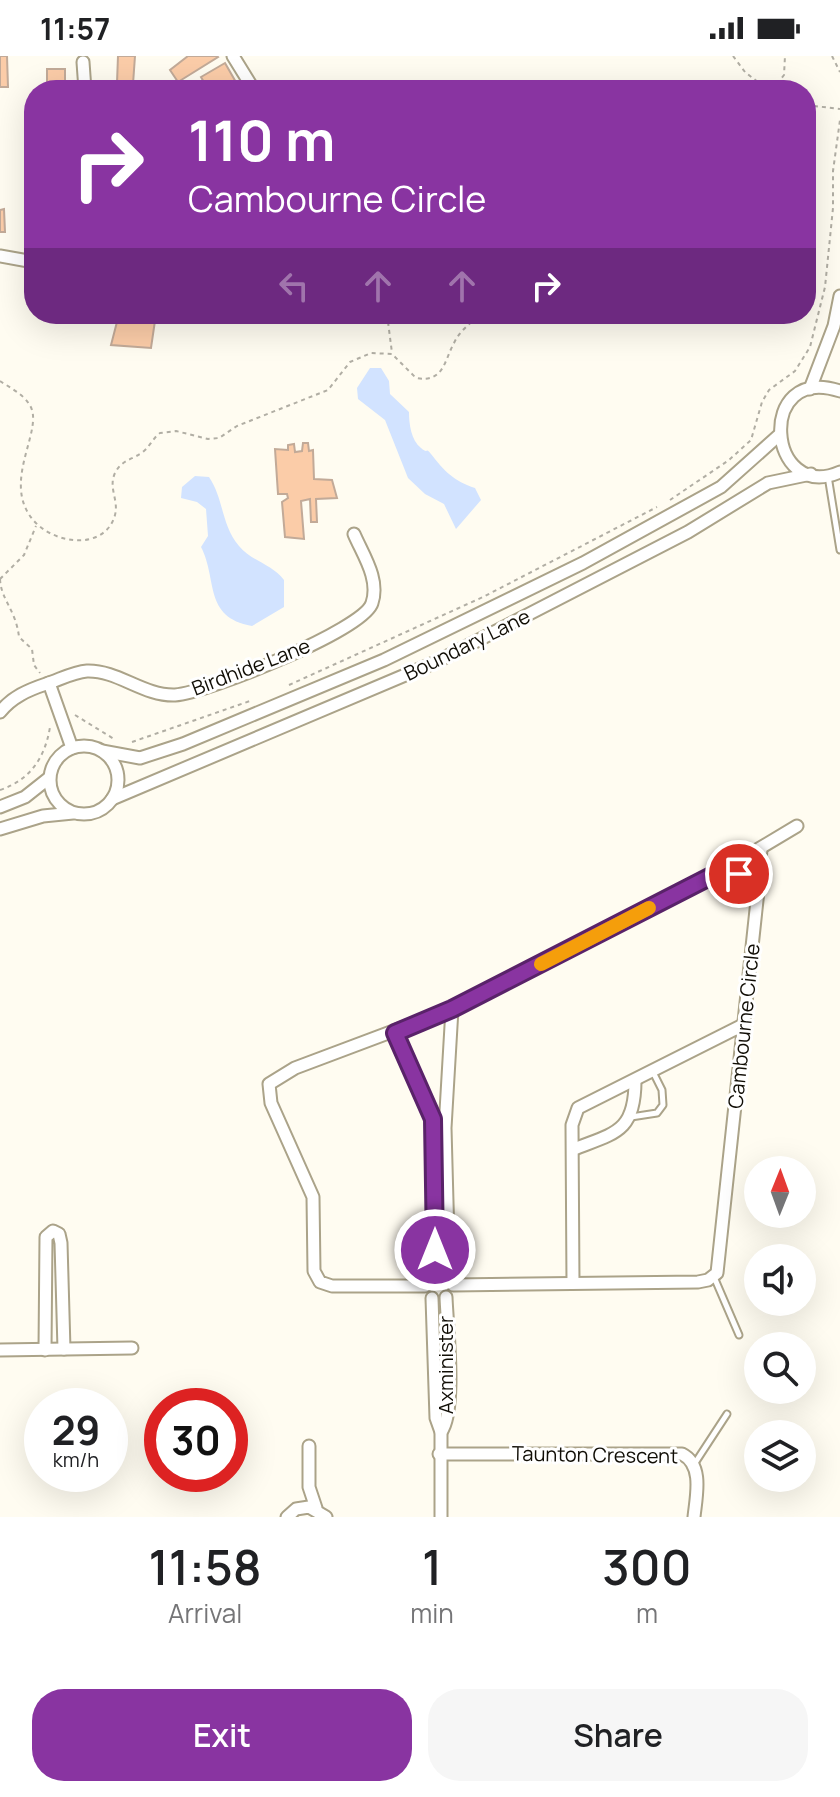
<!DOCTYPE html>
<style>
body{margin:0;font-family:Manrope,sans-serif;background:#f6f6f6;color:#202124;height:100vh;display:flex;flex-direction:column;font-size:30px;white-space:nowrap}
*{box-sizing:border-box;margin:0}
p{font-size:26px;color:#757577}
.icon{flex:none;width:44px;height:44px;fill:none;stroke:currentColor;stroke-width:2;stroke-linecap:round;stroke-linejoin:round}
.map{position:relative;height:1461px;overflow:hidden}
.panel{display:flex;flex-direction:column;background:#fff;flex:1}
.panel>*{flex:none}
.guide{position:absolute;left:24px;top:24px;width:792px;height:244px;border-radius:32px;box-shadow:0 8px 32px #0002;background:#8934a1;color:#fff;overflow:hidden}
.needle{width:52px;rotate:1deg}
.tools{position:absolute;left:744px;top:1100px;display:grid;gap:16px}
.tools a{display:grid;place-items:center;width:72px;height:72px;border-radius:50%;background:#fff;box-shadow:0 8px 32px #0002;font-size:40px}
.speed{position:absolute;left:24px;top:1332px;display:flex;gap:16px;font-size:40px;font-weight:700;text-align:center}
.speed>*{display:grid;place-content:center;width:104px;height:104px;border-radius:50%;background:#fff;box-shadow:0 8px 32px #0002;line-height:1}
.speed small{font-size:20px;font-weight:400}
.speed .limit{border:12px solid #d22;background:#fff;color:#111}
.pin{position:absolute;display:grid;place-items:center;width:68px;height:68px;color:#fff;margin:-34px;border:4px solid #fff;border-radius:50%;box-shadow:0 2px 8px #0007}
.me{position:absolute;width:88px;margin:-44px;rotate:0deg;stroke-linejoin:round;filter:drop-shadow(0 0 6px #0008)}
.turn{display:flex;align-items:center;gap:28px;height:168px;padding:0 32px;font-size:36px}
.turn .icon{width:104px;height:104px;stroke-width:2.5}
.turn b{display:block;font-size:56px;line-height:68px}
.lanes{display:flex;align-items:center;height:76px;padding:0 32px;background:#0003;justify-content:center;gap:40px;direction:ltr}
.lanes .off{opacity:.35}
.eta{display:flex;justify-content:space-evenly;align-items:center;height:136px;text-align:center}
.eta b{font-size:48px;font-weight:600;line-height:56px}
.button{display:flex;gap:16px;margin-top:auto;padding:16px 32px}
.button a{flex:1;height:92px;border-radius:32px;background:#8934a1;color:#fff;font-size:32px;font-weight:600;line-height:92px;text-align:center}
.button a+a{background:#f6f6f6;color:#202124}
.status{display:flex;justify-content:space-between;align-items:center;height:56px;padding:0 40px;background:#fff;direction:ltr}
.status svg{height:22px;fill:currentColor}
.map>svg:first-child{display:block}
.water{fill:#d2e3ff}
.building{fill:#fbcca8;stroke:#c2aa98;stroke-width:2}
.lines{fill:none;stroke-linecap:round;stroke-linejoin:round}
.service-casing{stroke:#aba389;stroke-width:9}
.minor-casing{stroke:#aba389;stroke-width:15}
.path{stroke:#b1aea4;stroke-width:2;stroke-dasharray:4 4;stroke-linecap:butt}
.service{stroke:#fff;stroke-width:5}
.minor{stroke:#fff;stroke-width:11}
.route-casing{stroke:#592269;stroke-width:20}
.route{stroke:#8934a1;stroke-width:14}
.slow{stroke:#f59e0b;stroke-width:14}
.labels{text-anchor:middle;stroke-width:6;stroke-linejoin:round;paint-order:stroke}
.street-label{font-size:20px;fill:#100d05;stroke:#fff}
</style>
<div class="status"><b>11:57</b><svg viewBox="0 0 49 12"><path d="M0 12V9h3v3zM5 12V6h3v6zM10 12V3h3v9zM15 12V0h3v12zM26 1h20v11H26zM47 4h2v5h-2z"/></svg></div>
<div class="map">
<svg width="840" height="1461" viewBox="0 0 840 1461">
<rect width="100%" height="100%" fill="#fffcf1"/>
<g class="water">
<path d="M370,312h11l8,13 1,13 19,18c0,12 2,28 12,36 8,7 4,-2 10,6 13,17 23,27 44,34l6,12 -25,29 -12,-25 -19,-10 -17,-16 -23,-58 -27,-21 -1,-11z"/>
<path d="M195,420l14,1c15,22 12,48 30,69 12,15 33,18 45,34v27l-32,19c-49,-9 -34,-46 -51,-79l7,-11 -2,-27 -9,-7 -16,-4 1,-11z"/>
</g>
<g class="building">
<polygon points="0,0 7,0 8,31 0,31"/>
<polygon points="118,0 135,0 133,28 117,27"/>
<polygon points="188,0 217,0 218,1 178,26 170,14"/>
<polygon points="225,7 237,28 227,34 194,34 205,28 201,21"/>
<rect x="47" y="13" width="18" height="21"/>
<polygon points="4,153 5,176 0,176 0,154"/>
<polygon points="110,258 156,258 151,292 111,289 118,262"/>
<polygon points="303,387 308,387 309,395 313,394 314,423 332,424 337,442 316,443 317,466 311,466 310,443 301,445 304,483 285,481 282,446 288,442 287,438 278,438 275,393 288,394 288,389 294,388 295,396 302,395"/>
</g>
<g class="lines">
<g class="service-casing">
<g id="service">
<polyline points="828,420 840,494"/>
<polyline points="631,1061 657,1057 663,1049 662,1034 653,1016"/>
<polyline points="714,1221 739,1279"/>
<polyline points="695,1407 727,1358"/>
</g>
</g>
<g class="minor-casing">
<g id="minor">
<polyline points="233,0 254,34"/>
<polyline points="83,6 85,34"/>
<polyline points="0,200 34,206"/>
<polyline points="810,333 834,270 840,240"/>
<path d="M840,335c-85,-28 -73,113 0,81"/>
<polyline points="49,627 72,692"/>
<path d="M0,656c12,-15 28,-22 46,-28 13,-4 27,-12 41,-13 31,-1 56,25 88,24 31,-2 189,-65 197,-92 8,-24 -9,-48 -18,-69"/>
<circle cx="84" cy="724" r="34"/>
<polyline points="102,695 140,702 183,688 384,604 583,507 721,431 778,380"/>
<polyline points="112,743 436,606 688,476 768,427 811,418"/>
<polyline points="0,751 25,741 49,722"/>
<polyline points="0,773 43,760 73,757"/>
<polyline points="725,813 797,770"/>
<polyline points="758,835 761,792"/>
<polyline points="395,977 433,1063 435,1194 431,1217"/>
<path d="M574,1093c41,-16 61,-17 61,-68"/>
<polyline points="449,1220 445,1072 452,953"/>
<polyline points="573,1227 572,1069 578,1052 745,968"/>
<polyline points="425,1230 332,1230 320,1226 314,1215 313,1141 271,1047 269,1028 295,1012 452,953 725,813 739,818 758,835 717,1217 708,1224 698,1226 453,1229"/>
<polyline points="432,1242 436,1362 441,1376 441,1461"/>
<polyline points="0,1294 132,1292"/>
<polyline points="45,1294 46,1181 53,1175 59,1178 61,1187 64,1293"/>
<path d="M441,1376c16,-21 6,-106 5,-135"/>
<polyline points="309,1390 309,1431 316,1452"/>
<path d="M439,1398h243c22,11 14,43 12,63"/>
<polyline points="287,1461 296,1453 309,1451 326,1461"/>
</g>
</g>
<g class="path">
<polyline points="733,0 745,16 768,34"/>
<polyline points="832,0 840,16"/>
<polyline points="772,34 784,19 785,0"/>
<polyline points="806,49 840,53"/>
<polyline points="387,258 392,297"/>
<path d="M0,325c9,6 23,13 29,23 17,23 -26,73 1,112 20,29 75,36 85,-1 4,-15 -7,-27 0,-42 7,-14 18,-13 29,-22 6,-5 9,-13 16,-18l16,-2 32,8 11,-1 18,-12 91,-36 22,-28 21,-9 21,1 24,24c28,5 28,-17 38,-35 6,-13 17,-20 27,-29"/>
<polyline points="670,444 729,404 751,384 762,346 769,334 795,315 810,291 825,231 833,152 833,115 840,64"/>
<path d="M0,523c1,21 16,31 19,58l13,12 2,16 6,8"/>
<polyline points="0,523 24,499 36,470"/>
<polyline points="289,629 483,541 657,451"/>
<polyline points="75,659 114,683"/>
<polyline points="132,686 250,645"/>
<path d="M0,734c30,-10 45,-32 50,-63"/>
</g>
<use href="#service" class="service"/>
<use href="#minor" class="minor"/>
</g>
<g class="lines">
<g class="route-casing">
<polyline id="route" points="435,1194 433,1063 395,977 452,953 725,813 739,818"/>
</g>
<use href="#route" class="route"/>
<polyline class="slow" points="541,908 649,852"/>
</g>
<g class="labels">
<g class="street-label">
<text transform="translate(467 589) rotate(-26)" y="7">Boundary Lane</text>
<text transform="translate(251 611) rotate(-21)" y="7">Birdhide Lane</text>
<text transform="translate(744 970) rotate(-84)" y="7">Cambourne Circle</text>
<text transform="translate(446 1309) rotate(-90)" y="7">Axminister</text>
<text transform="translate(595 1399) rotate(1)" y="7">Taunton Crescent</text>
</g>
</g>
</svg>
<div class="tools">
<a><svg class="needle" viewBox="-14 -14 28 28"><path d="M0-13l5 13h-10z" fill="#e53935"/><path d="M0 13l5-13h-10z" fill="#757577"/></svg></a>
<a><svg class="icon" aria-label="sound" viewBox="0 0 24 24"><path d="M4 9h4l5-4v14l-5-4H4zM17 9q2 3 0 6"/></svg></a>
<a><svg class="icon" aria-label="search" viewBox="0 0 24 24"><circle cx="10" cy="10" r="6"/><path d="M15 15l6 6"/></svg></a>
<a><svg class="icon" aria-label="layers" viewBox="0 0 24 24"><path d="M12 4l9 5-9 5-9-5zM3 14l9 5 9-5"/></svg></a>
</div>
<div class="speed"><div>29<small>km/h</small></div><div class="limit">30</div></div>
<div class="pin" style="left:739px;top:818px;background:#d93025"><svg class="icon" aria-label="arrive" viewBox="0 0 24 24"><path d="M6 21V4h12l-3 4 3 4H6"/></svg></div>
<svg class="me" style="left:435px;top:1194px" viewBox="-20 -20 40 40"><circle r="17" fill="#8934a1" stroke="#fff" stroke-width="3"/><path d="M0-11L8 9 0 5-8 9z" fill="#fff"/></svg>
<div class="guide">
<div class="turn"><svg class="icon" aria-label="right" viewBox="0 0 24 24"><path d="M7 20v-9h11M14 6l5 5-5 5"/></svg><div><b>110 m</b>Cambourne Circle</div></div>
<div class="lanes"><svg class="icon off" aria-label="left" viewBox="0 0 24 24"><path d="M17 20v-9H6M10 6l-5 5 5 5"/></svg><svg class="icon off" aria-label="ahead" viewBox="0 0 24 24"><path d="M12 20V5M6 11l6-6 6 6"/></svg><svg class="icon off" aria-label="ahead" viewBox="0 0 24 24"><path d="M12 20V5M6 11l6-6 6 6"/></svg><svg class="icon" aria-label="right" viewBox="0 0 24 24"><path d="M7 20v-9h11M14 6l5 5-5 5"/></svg></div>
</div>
</div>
<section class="panel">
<div class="eta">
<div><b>11:58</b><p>Arrival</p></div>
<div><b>1</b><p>min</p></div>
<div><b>300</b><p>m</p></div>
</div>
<div class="button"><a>Exit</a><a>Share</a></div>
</section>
